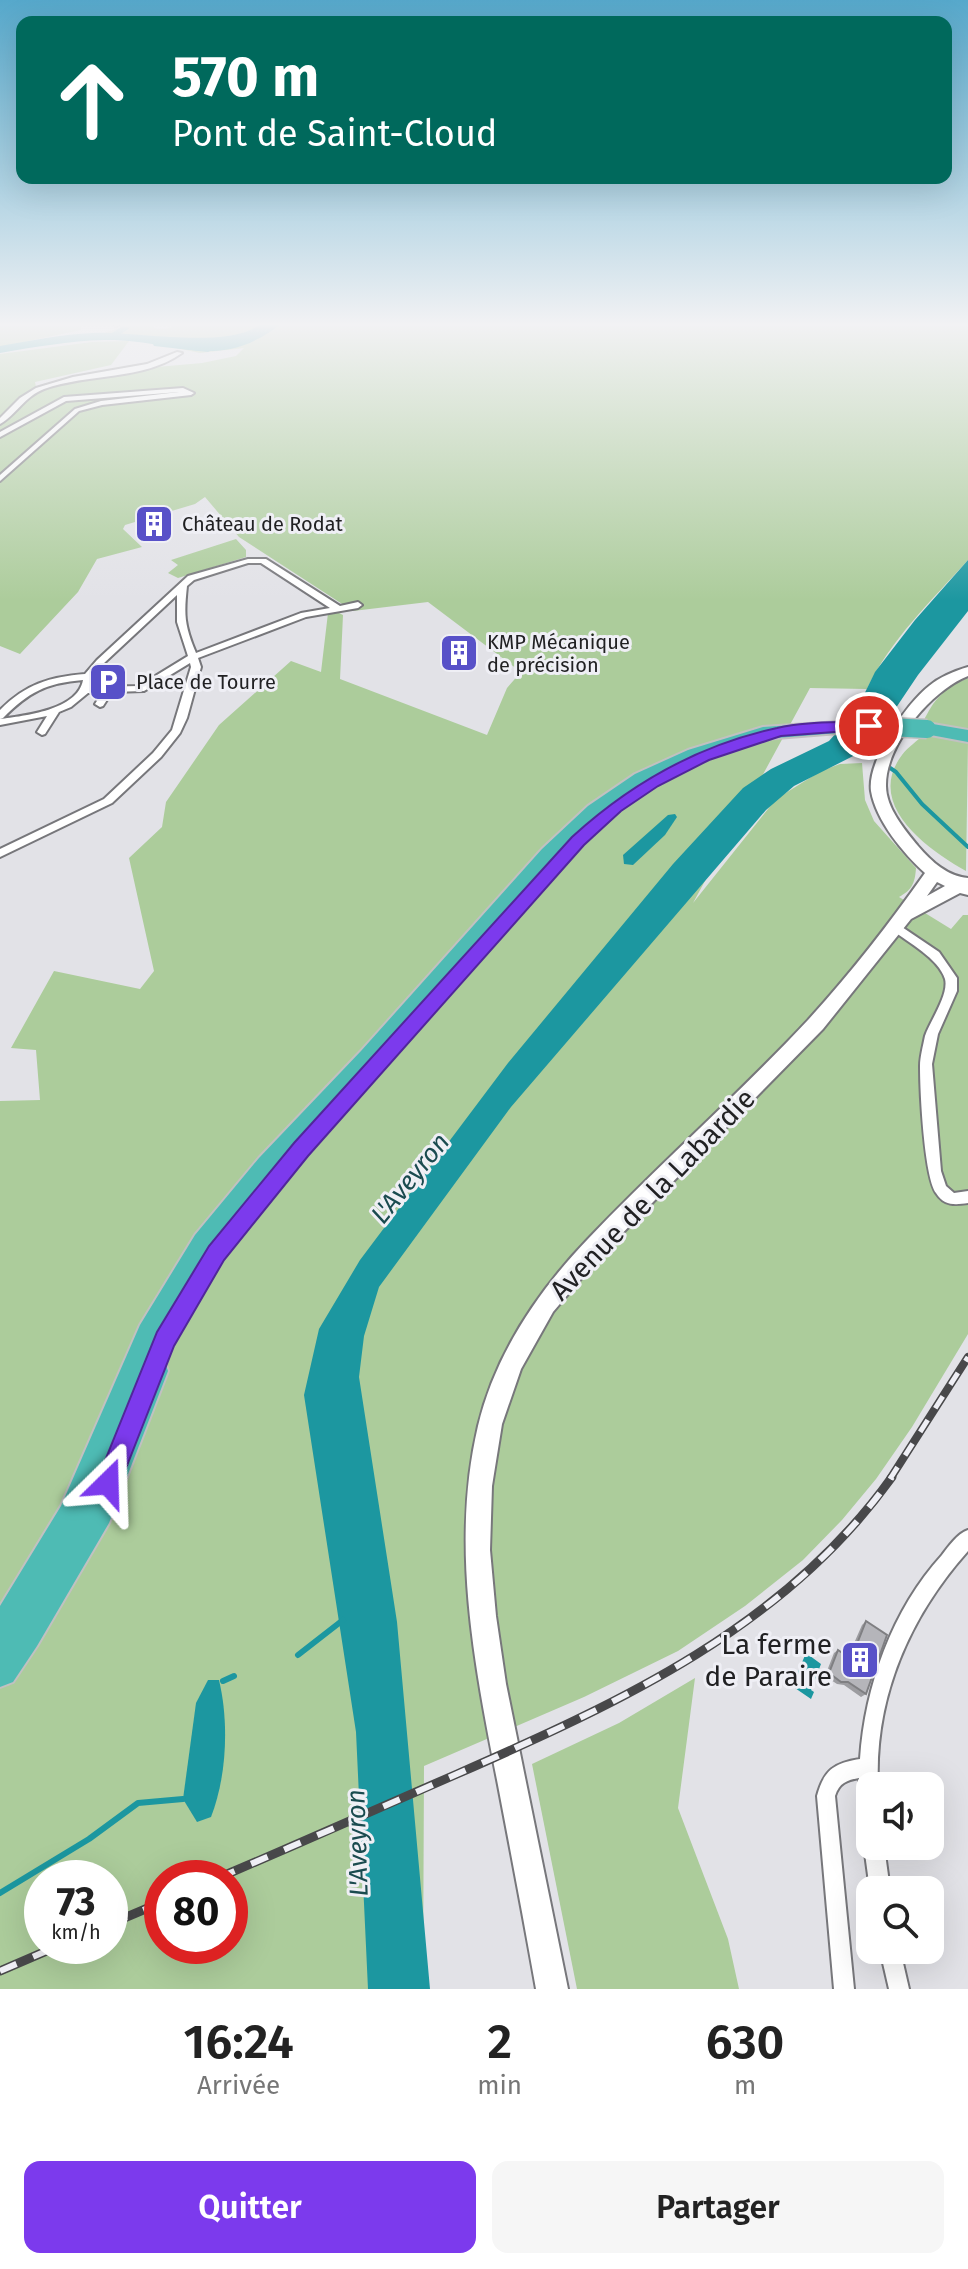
<!DOCTYPE html>
<html lang="fr">
<meta charset="utf-8">
<style>
body{margin:0;font-family:"Fira Sans",sans-serif;background:#f6f6f6;color:#222;height:100vh;display:flex;flex-direction:column;font-size:30px;white-space:nowrap}
*{box-sizing:border-box;margin:0}
p{font-size:26px;color:#767676}
.icon{flex:none;width:44px;height:44px;fill:none;stroke:currentColor;stroke-width:2;stroke-linecap:round;stroke-linejoin:round}
.map{position:relative;height:1989px;overflow:hidden}
.details{display:flex;flex-direction:column;background:#fff;flex:1}
.details>*{flex:none}
.hud{position:absolute;left:16px;top:16px;width:936px;height:168px;border-radius:16px;box-shadow:0 8px 32px #0002;background:#00695c;color:#fff;overflow:hidden}
.buttons{position:absolute;left:856px;top:1772px;display:grid;gap:16px}
.buttons a{display:grid;place-items:center;width:88px;height:88px;border-radius:16px;background:#fff;box-shadow:0 8px 32px #0002;font-size:40px}
.speed{position:absolute;left:24px;top:1860px;display:flex;gap:16px;font-size:40px;font-weight:700;text-align:center}
.speed>*{display:grid;place-content:center;width:104px;height:104px;border-radius:50%;background:#fff;box-shadow:0 8px 32px #0002;line-height:1}
.speed small{font-size:20px;font-weight:400}
.speed .limit{border:12px solid #d22;background:#fff;color:#111}
.pin{position:absolute;display:grid;place-items:center;width:68px;height:68px;color:#fff;margin:-34px;border:4px solid #fff;border-radius:50%;box-shadow:0 2px 8px #0007}
.me{position:absolute;width:88px;margin:-44px;rotate:22deg;stroke-linejoin:round;filter:drop-shadow(0 0 6px #0008)}
.turn{display:flex;align-items:center;gap:28px;height:168px;padding:0 24px;font-size:36px}
.turn .icon{width:104px;height:104px;stroke-width:2.5}
.turn b{display:block;font-size:56px;line-height:68px}
.eta{display:flex;justify-content:space-evenly;align-items:center;height:136px;text-align:center}
.eta b{font-size:48px;font-weight:600;line-height:56px}
.action{display:flex;gap:16px;margin-top:auto;padding:16px 24px}
.action a{flex:1;height:92px;border-radius:16px;background:#7c3aed;color:#fff;font-size:32px;font-weight:600;line-height:92px;text-align:center}
.action a+a{background:#f6f6f6;color:#222}
.map>svg:first-child{display:block}
.green{fill:#accc9b;fill-rule:evenodd}
.water{fill:#1c97a0}
.lines{fill:none;stroke-linecap:round;stroke-linejoin:round}
.stream-far2{stroke:#1c97a0;stroke-width:3}
.stream-far1{stroke:#1c97a0;stroke-width:4}
.stream{stroke:#1c97a0;stroke-width:6}
.canal{fill:#1c97a0;fill-rule:evenodd}
.street-casing{stroke:#77777b;stroke-width:4}
.secondary-casing{stroke:#77777b;stroke-width:4}
.highway-casing{stroke:#c1c1c1;stroke-width:4}
.street{fill:#fff;fill-rule:evenodd}
.secondary{fill:#fff;fill-rule:evenodd}
.highway{fill:#4ebbb4;fill-rule:evenodd}
.rail-far1-casing{stroke:#48484a;stroke-width:8}
.rail-casing{stroke:#48484a;stroke-width:9}
.rail-far1{stroke:#efeff5;stroke-width:5;stroke-dasharray:14;stroke-linecap:butt}
.rail{stroke:#efeff5;stroke-width:6;stroke-dasharray:18;stroke-linecap:butt}
.highway-bridge-casing{stroke:#c1c1c1;stroke-width:21;stroke-linecap:butt}
.highway-bridge{stroke:#4ebbb4;stroke-width:18}
.wall{fill:#9c9ca0}
.building{fill:#b5b5ba;stroke:#7f7f82;stroke-width:2}
.route{fill:#7c3aed;stroke:#51269a;stroke-width:2}
.labels{text-anchor:middle;stroke-width:6;stroke-linejoin:round;paint-order:stroke}
.far-poi-label{font-size:20px;fill:#212123;stroke:#efeff5;text-anchor:start}
.water-label{font-size:26px;font-style:italic;fill:#1a4b4f;stroke:#efeff5}
.near-street-label{font-size:28px;fill:#212123;stroke:#efeff5}
.near-poi-label{font-size:28px;fill:#212123;stroke:#efeff5;text-anchor:end}
</style>
<div class="map">
<svg width="968" height="1989" viewBox="0 0 968 1989">
<rect width="100%" height="100%" fill="#e2e2e7"/>
<g class="green">
<polygon points="0,322 91,322 81,326 81,330 0,347"/>
<path d="M135,322c18,3 26,14 46,0h787v238c-36,40 -78,80 -101,129l-57,-1 -117,215 83,-104 45,-28 19,-7 22,-1 3,37 9,21 42,47c-1,15 -4,22 -17,29l52,32 12,-14h5v419l-56,93 -36,52 -34,41 -39,40 -58,46 -67,45 -94,46 -160,69 -1,223h-423v-888l40,-1 -4,-50 -25,-2 43,-77 86,18 14,-18 -25,-113 33,-31 4,-25 53,-77 72,-64 30,11 7,-59 9,-1 6,3 -3,64 147,56 20,-47 14,-16 -93,-70 -75,9 -114,-74 -34,-40 -10,7 -70,21 -2,4 19,18 -45,12 -19,33 -58,62 -20,-8v-292l92,-12 37,-1 -18,24 -76,17 1,5 98,-18 68,-6 34,-7 8,-8 -44,5 -96,-20 25,-8 11,2zM42,1878h68v68h-68zM162,1878h68v68h-68z"/>
<polygon points="236,539 246,550 246,557 178,578 168,573 178,565 171,560"/>
<path d="M968,678v53l-45,-9c11,-23 21,-34 45,-44z"/>
<path d="M925,734l43,7 -2,130c-37,-21 -102,-66 -64,-116 6,-8 15,-14 23,-21z"/>
<polygon points="695,1678 678,1808 728,1939 739,1989 577,1989 532,1764 619,1723"/>
</g>
<g class="water">
<path d="M263,322h21c-68,53 -106,17 -180,18 -35,1 -70,7 -104,13v-7c30,-5 62,-12 93,-13 42,-2 139,18 170,-11z"/>
<polygon points="968,560 968,611 918,675 869,748 794,786 766,810 511,1107 379,1287 364,1336 359,1377 397,1622 430,1989 368,1989 356,1732 304,1395 319,1329 360,1260 508,1063 673,864 743,788 771,769 829,741 856,711 875,672 915,620"/>
<polygon points="675,814 677,817 665,835 633,865 624,864 623,855 668,815"/>
<polygon points="806,1653 821,1664 811,1690 814,1692 811,1699 792,1686"/>
<path d="M208,1680h11c10,42 8,96 -8,137l-14,5 -14,-23 13,-96z"/>
</g>
<g class="lines">
<polyline class="stream-far2" points="862,749 883,763"/>
<polyline class="stream-far1" points="880,761 896,772 922,804 968,847"/>
<g class="stream">
<polyline points="298,1655 343,1620"/>
<polyline points="223,1681 234,1676"/>
<polyline points="0,1893 89,1839 138,1803 183,1799"/>
</g>
<g class="canal">
<polygon points="123,326 130,328 114,338 107,336"/>
<polygon points="157,342 208,348 212,350 208,352 154,346 153,344"/>
</g>
<g class="street-casing">
<g id="street">
<polygon points="116,322 126,322 116,326 113,324"/>
<path d="M177,352l5,1c-39,28 -94,20 -138,36 -19,7 -28,26 -44,35v-6l20,-20 16,-10 37,-11 74,-13z"/>
<polygon points="183,388 194,393 191,395 102,405 79,411 0,481 0,475 75,409 101,401 179,392 66,401 0,437 0,432 64,397"/>
<path d="M248,559h18l74,47 18,-4 4,3 -4,3 -52,9 -108,41 3,9 -14,51 -7,15 -19,24 -49,46 -112,54v-8l104,-50 49,-46 19,-23 19,-63 -1,-4 -46,28 -32,1 -9,14 -3,1 -5,-3 7,-11h-14l-17,14 -12,5 -14,22 -3,1 -5,-3 10,-16 -47,9v-6c24,-3 78,-9 83,-39 -37,3 -54,12 -80,38l-3,1v-9c26,-26 49,-33 85,-36l12,-14 91,-84zM248,563h13l69,45 -29,5 -105,40c-12,-28 -12,-39 -9,-67l7,-6zM177,595v27l11,34 -49,30 -48,1 2,-10 10,-13z"/>
<path d="M896,923l43,29 18,26v13l-19,43 -6,30 9,107 5,15 8,7 14,-2v12c-13,2 -24,3 -32,-10 -12,-17 -16,-103 -16,-127 0,-9 3,-20 5,-30 5,-15 24,-41 20,-57 -6,-20 -37,-37 -53,-49l-2,-3z"/>
<path d="M968,1530v21c-58,65 -94,146 -90,235h-8v36l-7,-3 -3,-7 -1,-34c-12,2 -20,5 -24,18l19,193h-20l-17,-193c7,-26 17,-33 43,-37 5,-73 32,-149 82,-204 7,-9 15,-21 26,-25z"/>
<polygon points="870,1838 870,1846 884,1846 890,1890 870,1890 864,1846 867,1839"/>
<polygon points="880,1950 900,1950 909,1989 889,1989"/>
</g>
</g>
<g class="secondary-casing">
<path id="secondary" d="M968,667v9c-36,14 -83,69 -82,110 0,22 19,44 32,60 14,16 29,30 50,32v17l-8,-2 -49,26 -88,110 -221,225 -49,58 -32,57 -19,55 -10,62 -2,64 6,66 10,68 62,305h-32c-12,-68 -25,-136 -38,-204 -23,-117 -48,-240 -20,-359 17,-71 60,-135 110,-187 71,-75 150,-144 220,-219 43,-47 81,-96 117,-147 -21,-19 -49,-52 -54,-82 -4,-30 35,-87 58,-105 11,-9 25,-15 39,-19zM937,882l8,4 -18,10z"/>
</g>
<g class="highway-casing">
<g id="highway">
<polygon points="869,720 876,722 879,726 876,730 764,739 702,758 649,784 602,816 558,859 379,1065 279,1174 215,1253 157,1357 164,1360 168,1371 109,1523 37,1646 13,1682 0,1687 0,1606 61,1506 140,1325 195,1235 259,1158 361,1051 542,849 588,806 635,774 688,750 763,727"/>
<polygon points="927,723 968,730 968,742 920,733 917,729"/>
</g>
</g>
<use href="#street" class="street"/>
<use href="#secondary" class="secondary"/>
<use href="#highway" class="highway"/>
<g class="rail-far1-casing">
<polyline id="rail-far1" points="890,1479 968,1357"/>
</g>
<g class="rail-casing">
<g id="rail">
<path d="M218,1878c80,-34 160,-69 239,-104 164,-72 328,-147 435,-297"/>
<polyline points="110,1924 162,1902"/>
<polyline points="0,1971 58,1946"/>
</g>
</g>
<use href="#rail-far1" class="rail-far1"/>
<use href="#rail" class="rail"/>
<g class="highway-bridge-casing">
<polyline id="highway-bridge" points="869,726 927,729"/>
</g>
<use href="#highway-bridge" class="highway-bridge"/>
</g>
<polygon class="wall" points="866,1621 866,1694 861,1697 844,1685 837,1684 825,1676 834,1653 838,1650 848,1657 862,1625"/>
<polygon class="building" points="866,1621 887,1635 866,1694 848,1682 841,1682 829,1673 838,1650 851,1659"/>
<linearGradient id="sky" x2="0" y2="1"><stop stop-color="#56a8cb"/><stop offset="0.54" stop-color="#f2f2f4"/><stop offset="1" stop-color="#f2f2f4" stop-opacity="0"/></linearGradient>
<rect width="968" height="601" fill="url(#sky)"/>
<path class="route" d="M869,721l5,1v7l-93,7 -72,24 -51,26 -37,25 -37,34 -276,311 -84,104 -50,86 -57,145 -9,4 -8,-4 -4,-8 61,-151 52,-86 85,-103 278,-306c58,-53 127,-92 205,-109 29,-7 62,-5 92,-7z"/>
<defs>
<g id="building-square" transform="scale(2)"><rect x="-9" y="-9" width="18" height="18" rx="4" fill="#5851c8" stroke="#efeff5"/><path d="M-4-6H4V6H1V3H-1V6H-4ZM-2.5-4.3h1.7v1.8h-1.7ZM.8-4.3h1.7v1.8H.8ZM-2.5-1h1.7V.8h-1.7ZM.8-1h1.7V.8H.8Z" fill="#fff"/></g>
<g id="parking-square" transform="scale(2)"><rect x="-9" y="-9" width="18" height="18" rx="4" fill="#5851c8" stroke="#efeff5"/><path d="M-3.5-5.5H1a3.5 3.5 0 0 1 0 7H-1V5.5H-3.5ZM-1-3.4V-.6H.8a1.4 1.4 0 0 0 0-2.8Z" fill="#fff"/></g>
</defs>
<g fill-rule="evenodd">
<use href="#building-square" x="154" y="524"/>
<use href="#building-square" x="459" y="653"/>
<use href="#parking-square" x="108" y="682"/>
<use href="#building-square" x="860" y="1660"/>
</g>
<g class="labels">
<g class="far-poi-label">
<text x="182" y="531">Château de Rodat</text>
<text x="487" y="649">KMP Mécanique<tspan x="487" dy="23">de précision</tspan></text>
<text x="136" y="689">Place de Tourre</text>
</g>
<g class="water-label">
<text transform="translate(410 1178) rotate(-51)" y="9">L'Aveyron</text>
<text transform="translate(357 1843) rotate(-92)" y="9">L'Aveyron</text>
</g>
<g class="near-street-label">
<text transform="translate(652 1194) rotate(-46)" y="10">Avenue de la Labardie</text>
</g>
<g class="near-poi-label">
<text x="832" y="1654">La ferme<tspan x="832" dy="32">de Paraire</tspan></text>
</g>
</g>
</svg>
<div class="buttons">
<a><svg class="icon" aria-label="sound" viewBox="0 0 24 24"><path d="M4 9h4l5-4v14l-5-4H4zM17 9q2 3 0 6"/></svg></a>
<a><svg class="icon" aria-label="search" viewBox="0 0 24 24"><circle cx="10" cy="10" r="6"/><path d="M15 15l6 6"/></svg></a>
</div>
<div class="speed"><div>73<small>km/h</small></div><div class="limit">80</div></div>
<div class="pin" style="left:869px;top:726px;background:#d93025"><svg class="icon" aria-label="arrive" viewBox="0 0 24 24"><path d="M6 21V4h12l-3 4 3 4H6"/></svg></div>
<svg class="me" style="left:108px;top:1483px" viewBox="-20 -20 40 40"><path d="M0-17L14 15 0 8-14 15z" fill="#7c3aed" stroke="#fff" stroke-width="4"/></svg>
<div class="hud">
<div class="turn"><svg class="icon" aria-label="ahead" viewBox="0 0 24 24"><path d="M12 20V5M6 11l6-6 6 6"/></svg><div><b>570 m</b>Pont de Saint-Cloud</div></div>
</div>
</div>
<section class="details">
<div class="eta">
<div><b>16:24</b><p>Arrivée</p></div>
<div><b>2</b><p>min</p></div>
<div><b>630</b><p>m</p></div>
</div>
<div class="action"><a>Quitter</a><a>Partager</a></div>
</section>
